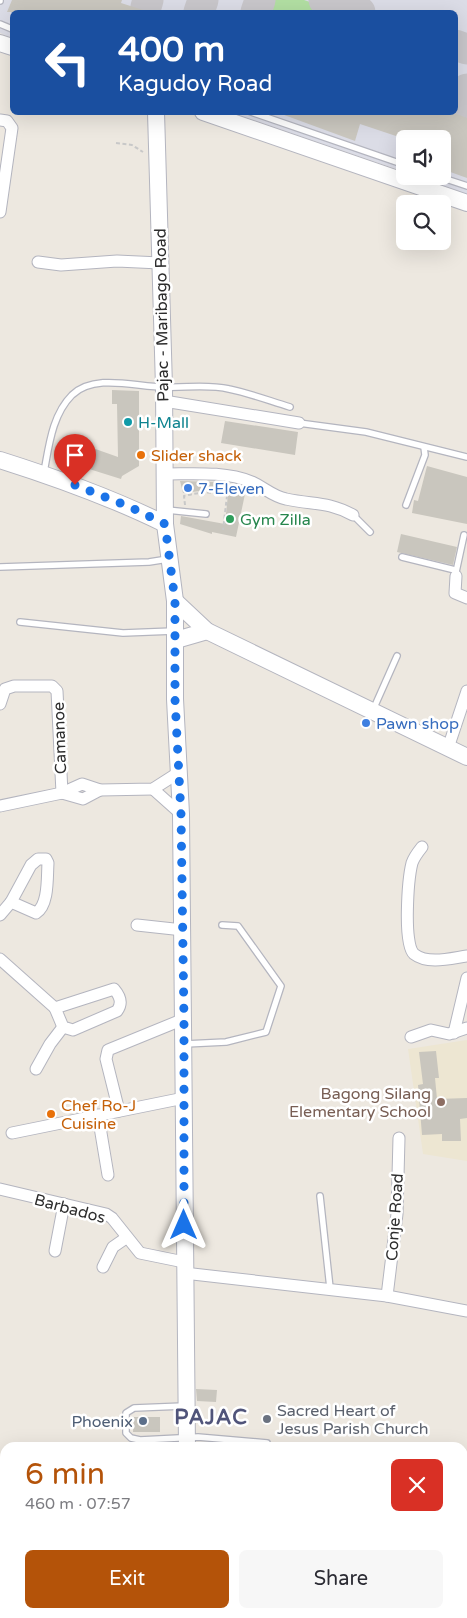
<!DOCTYPE html>
<meta charset="utf-8">
<style>
body{margin:0;font-family:"Varela Round",sans-serif;background:#f7f7f7;color:#2b2b33;height:100vh;display:flex;flex-direction:column;font-size:19px;white-space:nowrap}
*{box-sizing:border-box;margin:0}
p{font-size:16px;color:#7c7c81}
.icon{flex:none;width:28px;height:28px;fill:none;stroke:currentColor;stroke-width:2;stroke-linecap:round;stroke-linejoin:round}
.map{position:relative;flex:1;overflow:hidden}
.drawer{position:absolute;left:0px;top:1442px;width:468px;height:176px;display:flex;flex-direction:column;background:#fff;border-radius:15px 15px 0 0;box-shadow:0 5px 20px #0002}
.drawer>*{flex:none}
.hud{position:absolute;left:10px;top:10px;width:448px;height:105px;border-radius:8px;box-shadow:0 5px 20px #0002;background:#1a4fa0;color:#fff;overflow:hidden}
.controls{position:absolute;left:396px;top:130px;display:grid;gap:10px}
.controls a{display:grid;place-items:center;width:55px;height:55px;border-radius:8px;background:#fff;box-shadow:0 5px 20px #0002;font-size:25px}
.pin{position:absolute;display:grid;place-items:center;width:42px;height:42px;color:#fff;margin:-51px -21px;border-radius:50% 50% 50% 0;rotate:-45deg;box-shadow:0 0 5px #0007}
.pin .icon{rotate:45deg}
.me{position:absolute;width:55px;margin:-28px;rotate:0deg;stroke-linejoin:round;filter:drop-shadow(0 0 4px #0008)}
.turn{display:flex;align-items:center;gap:18px;height:105px;padding:0 25px;font-size:22px}
.turn .icon{width:65px;height:65px;stroke-width:2.5}
.turn b{display:block;font-size:35px;line-height:42px}
.round{display:grid;place-items:center;flex:none;width:52px;height:52px;border-radius:8px;background:#f7f7f7}
.headline{display:flex;align-items:center;justify-content:space-between;height:85px;padding:0 25px}
h1{font-size:30px;font-weight:600;line-height:38px;color:#b45309}
.primary-button{display:flex;gap:10px;margin-top:auto;padding:10px 25px}
.primary-button a{flex:1;height:58px;border-radius:8px;background:#b45309;color:#fff;font-size:20px;font-weight:600;line-height:58px;text-align:center}
.primary-button a+a{background:#f7f7f7;color:#2b2b33}
.map>svg:first-child{display:block}
.education{fill:#ede6d2}
.airport{fill:#dbdce6}
.green{fill:#b1dea2}
.lines{fill:none;stroke-linecap:round;stroke-linejoin:round}
.taxiway{stroke:#c8c6ca;stroke-width:31}
.building{fill:#c9c6be}
.lane-casing{stroke:#b4b5bf;stroke-width:8}
.street-casing{stroke:#b4b5bf;stroke-width:13}
.secondary-casing{stroke:#b4b5bf;stroke-width:18}
.path{stroke:#c8c8c8;stroke-width:2;stroke-dasharray:4 2.5;stroke-linecap:butt}
.lane{stroke:#fff;stroke-width:5.5}
.street{stroke:#fff;stroke-width:11}
.secondary{stroke:#fff;stroke-width:16}
.route{stroke:#1a73e8;stroke-width:9;stroke-dasharray:0 16.2}
.culture-dot{fill:#0f9aa8;stroke:#fff;stroke-width:2}
.food-dot{fill:#e8710a;stroke:#fff;stroke-width:2}
.shop-dot{fill:#3f7fe0;stroke:#fff;stroke-width:2}
.leisure-dot{fill:#2e9e5b;stroke:#fff;stroke-width:2}
.education-dot{fill:#8d6e63;stroke:#fff;stroke-width:2}
.worship-dot{fill:#6b7280;stroke:#fff;stroke-width:2}
.service-dot{fill:#5c6f8a;stroke:#fff;stroke-width:2}
.labels{text-anchor:middle;stroke-width:5;stroke-linejoin:round;paint-order:stroke}
.street-label{font-size:16px;fill:#2d2d2d;stroke:#fff}
.culture-label{font-size:16px;fill:#0d838f;stroke:#fff;text-anchor:start}
.food-label{font-size:16px;fill:#c56008;stroke:#fff;text-anchor:start}
.shop-label{font-size:16px;fill:#366cbe;stroke:#fff;text-anchor:start}
.leisure-label{font-size:16px;fill:#27864d;stroke:#fff;text-anchor:start}
.education-label{font-size:16px;fill:#785e54;stroke:#fff;text-anchor:end}
.worship-label{font-size:16px;fill:#5b616d;stroke:#fff;text-anchor:start}
.service-label{font-size:16px;fill:#4e5e75;stroke:#fff;text-anchor:end}
.district-label{font-size:21px;font-weight:bold;letter-spacing:1px;fill:#50547a;stroke:#fff}
</style>
<div class="map">
<svg width="467" height="1618" viewBox="0 0 467 1618">
<rect width="100%" height="100%" fill="#ede8e0"/>
<polygon class="education" points="467,1040 467,1161 423,1154 408,1049"/>
<polygon class="airport" points="0,0 467,0 467,194 416,176 442,176 442,139 405,139 405,172 233,113 455,112 455,12 12,12 12,38 0,33"/>
<polygon class="green" points="267,0 304,0 340,12 262,12"/>
<g class="lines">
<g class="taxiway">
<polyline points="324,0 360,12"/>
<polyline points="146,7 148,0"/>
<polyline points="199,12 203,0"/>
<polyline points="256,12 260,0"/>
<polyline points="455,45 467,49"/>
<polyline points="458,115 467,89"/>
</g>
</g>
<g class="building">
<polygon points="12,0 122,0 121,3 146,11 145,12 7,12"/>
<polygon points="276,112 452,112 467,118 467,178 442,169 442,139 405,139 360,124 355,141"/>
<polygon points="112,390 139,391 139,466 122,476 121,479 54,458 58,445 70,440 118,457 117,404 112,404"/>
<polygon points="225,421 298,432 295,455 221,443"/>
<polygon points="427,466 467,477 467,524 412,513 414,500 418,501"/>
<polygon points="180,481 219,482 241,486 245,494 236,537 212,532 212,534 180,524 181,516 225,524 228,494 209,490 183,493"/>
<polygon points="401,534 457,547 453,565 397,552"/>
<polygon points="436,1051 439,1078 435,1078 437,1099 467,1098 467,1118 460,1119 461,1141 442,1141 442,1134 422,1135 418,1085 423,1084 419,1052"/>
<polygon points="196,1389 217,1390 216,1402 197,1401"/>
<polygon points="134,1417 160,1417 160,1432 133,1432"/>
</g>
<g class="lines">
<g class="lane-casing">
<g id="lane">
<polyline points="0,1 0,0"/>
<polyline points="0,24 12,29"/>
<polyline points="251,112 405,165"/>
<polyline points="437,176 467,186"/>
<polyline points="299,423 366,432 467,457"/>
<path d="M44,472c5,-26 8,-57 28,-77 23,-22 64,-8 92,-8 22,1 43,-3 65,2 20,4 41,12 61,18"/>
<polyline points="406,505 425,455 424,447"/>
<polyline points="167,510 206,514"/>
<polyline points="353,515 370,532"/>
<polyline points="402,557 455,570"/>
<polyline points="0,567 149,562 168,559"/>
<polyline points="456,572 464,535"/>
<polyline points="20,622 123,633 174,631"/>
<polyline points="373,710 397,656"/>
<polyline points="185,1044 226,1042 266,1032 281,986 238,926 222,925"/>
<polyline points="320,1196 330,1288"/>
<polyline points="184,1406 134,1408 126,1413 126,1433 131,1438 140,1440 198,1437 267,1443"/>
</g>
</g>
<g class="street-casing">
<g id="street">
<polyline points="0,120 7,121 12,128 0,212"/>
<polyline points="38,262 61,265 117,261 160,263"/>
<polyline points="164,401 299,423"/>
<path d="M163,474c30,0 61,-3 89,8 11,5 22,15 34,17 28,6 41,2 67,16"/>
<polyline points="456,576 455,593 467,598"/>
<polyline points="0,704 5,689 14,686 52,686 57,691 62,793"/>
<polyline points="448,748 467,691"/>
<polyline points="153,789 181,814"/>
<polyline points="62,793 83,799 100,790"/>
<polyline points="0,806 62,793 82,784 100,790 153,789 178,773"/>
<path d="M422,847c-4,5 -8,10 -10,16 -4,16 -9,81 2,91 14,11 38,4 53,2"/>
<path d="M38,859h8l2,4c-1,14 1,42 -12,50l-25,-11 20,-37z"/>
<polyline points="0,915 11,902"/>
<polyline points="137,925 183,930"/>
<polyline points="0,959 55,1008"/>
<path d="M114,989c6,7 9,14 3,22l-44,19 -10,-3 -8,-19z"/>
<polyline points="454,1033 467,978"/>
<polyline points="411,1037 431,1030 449,1034 467,1028"/>
<polyline points="36,1069 50,1044 63,1027"/>
<polyline points="119,1111 106,1059 108,1050 184,1019"/>
<polyline points="98,1115 108,1175"/>
<polyline points="12,1133 184,1098"/>
<polyline points="0,1189 106,1214 112,1218 140,1253 184,1262"/>
<polyline points="55,1251 64,1204"/>
<polyline points="103,1267 113,1247 126,1238"/>
<polyline points="184,1273 387,1296 467,1311"/>
<polyline points="387,1296 397,1214 399,1138"/>
<polyline points="462,1483 467,1479"/>
<polyline points="462,1599 467,1589"/>
<polyline points="391,1618 393,1614"/>
<polyline points="454,1618 456,1614"/>
</g>
</g>
<g class="secondary-casing">
<g id="secondary">
<polyline points="0,43 12,47"/>
<polyline points="156,112 164,387 165,524 175,601 175,699 181,814 187,1448"/>
<polyline points="203,112 467,203"/>
<path d="M0,460c57,18 112,38 165,64"/>
<polyline points="175,601 207,631 467,757"/>
<polyline points="176,640 207,631"/>
<polyline points="190,1614 190,1618"/>
<polyline points="0,1617 11,1614"/>
</g>
</g>
<g class="path">
<polyline points="116,143 132,145 143,152"/>
<path d="M185,505l-1,-9c16,-4 27,-5 43,0l-4,34"/>
</g>
<use href="#lane" class="lane"/>
<use href="#street" class="street"/>
<use href="#secondary" class="secondary"/>
</g>
<g class="lines">
<polyline class="route" points="75,485 130,507 165,524 175,601 175,699 181,814 184,1019 184,1225"/>
</g>
<circle class="culture-dot" cx="128" cy="422" r="5"/>
<g class="food-dot">
<circle cx="141" cy="455" r="5"/>
<circle cx="51" cy="1114" r="5"/>
</g>
<g class="shop-dot">
<circle cx="188" cy="488" r="5"/>
<circle cx="366" cy="723" r="5"/>
</g>
<circle class="leisure-dot" cx="230" cy="519" r="5"/>
<circle class="education-dot" cx="441" cy="1102" r="5"/>
<circle class="worship-dot" cx="267" cy="1419" r="5"/>
<circle class="service-dot" cx="143" cy="1421" r="5"/>
<g class="labels">
<g class="street-label">
<text transform="translate(161 315) rotate(-91)" y="6">Pajac - Maribago Road</text>
<text transform="translate(59 738) rotate(-92)" y="6">Camanoe</text>
<text transform="translate(70 1208) rotate(15)" y="6">Barbados</text>
<text transform="translate(394 1217) rotate(-86)" y="6">Conje Road</text>
</g>
<g class="culture-label">
<text x="138" y="428">H-Mall</text>
</g>
<g class="food-label">
<text x="151" y="461">Slider shack</text>
<text x="61" y="1111">Chef Ro-J<tspan x="61" dy="18">Cuisine</tspan></text>
</g>
<g class="shop-label">
<text x="198" y="494">7-Eleven</text>
<text x="376" y="729">Pawn shop</text>
</g>
<g class="leisure-label">
<text x="240" y="525">Gym Zilla</text>
</g>
<g class="education-label">
<text x="431" y="1099">Bagong Silang<tspan x="431" dy="18">Elementary School</tspan></text>
</g>
<g class="worship-label">
<text x="277" y="1416">Sacred Heart of<tspan x="277" dy="18">Jesus Parish Church</tspan></text>
</g>
<g class="service-label">
<text x="133" y="1427">Phoenix</text>
</g>
<g class="district-label">
<text x="211" y="1424">PAJAC</text>
</g>
</g>
</svg>
<div class="controls">
<a><svg class="icon" aria-label="sound" viewBox="0 0 24 24"><path d="M4 9h4l5-4v14l-5-4H4zM17 9q2 3 0 6"/></svg></a>
<a><svg class="icon" aria-label="search" viewBox="0 0 24 24"><circle cx="10" cy="10" r="6"/><path d="M15 15l6 6"/></svg></a>
</div>
<div class="pin" style="left:75px;top:485px;background:#d93025"><svg class="icon" aria-label="arrive" viewBox="0 0 24 24"><path d="M6 21V4h12l-3 4 3 4H6"/></svg></div>
<svg class="me" style="left:184px;top:1225px" viewBox="-20 -20 40 40"><path d="M0-17L14 15 0 8-14 15z" fill="#1a73e8" stroke="#fff" stroke-width="4"/></svg>
<div class="hud">
<div class="turn"><svg class="icon" aria-label="left" viewBox="0 0 24 24"><path d="M17 20v-9H6M10 6l-5 5 5 5"/></svg><div><b>400 m</b>Kagudoy Road</div></div>
</div>
<section class="drawer">
<div class="headline"><div><h1>6 min</h1><p>460 m · 07:57</p></div><a class="round" style="background:#d93025;color:#fff"><svg class="icon" aria-label="close" viewBox="0 0 24 24"><path d="M6 6l12 12M18 6L6 18"/></svg></a></div>
<div class="primary-button"><a>Exit</a><a>Share</a></div>
</section>
</div>
